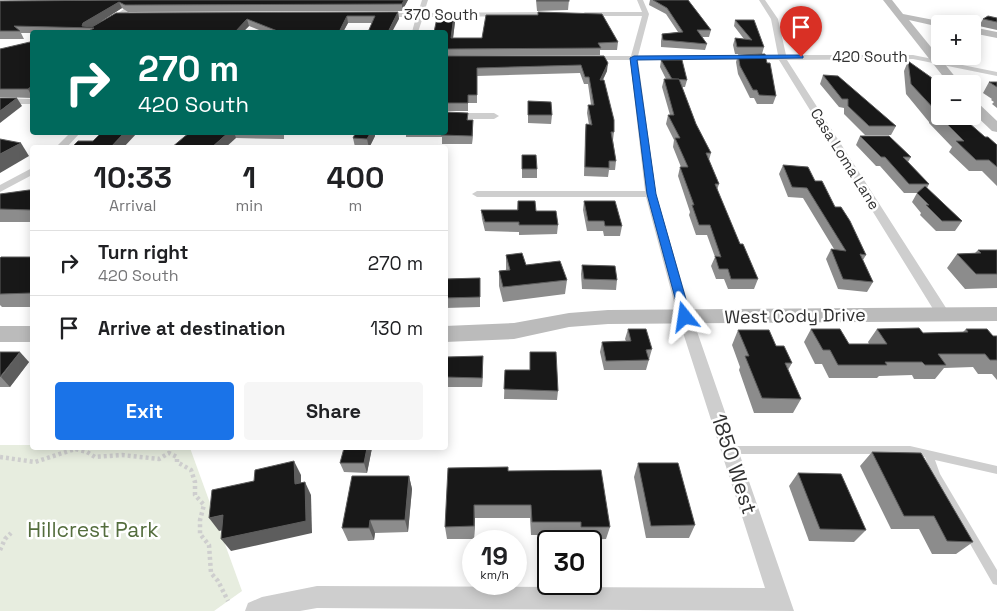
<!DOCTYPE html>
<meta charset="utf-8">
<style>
body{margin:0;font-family:"Space Grotesk",sans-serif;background:#f6f6f6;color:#202124;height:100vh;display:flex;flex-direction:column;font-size:19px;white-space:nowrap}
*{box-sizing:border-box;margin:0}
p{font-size:16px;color:#757577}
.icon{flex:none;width:28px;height:28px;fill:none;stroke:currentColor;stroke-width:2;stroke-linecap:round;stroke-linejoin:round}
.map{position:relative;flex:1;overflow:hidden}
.side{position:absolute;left:30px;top:145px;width:418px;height:305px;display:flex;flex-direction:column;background:#fff;border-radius:5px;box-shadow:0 2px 12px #0003}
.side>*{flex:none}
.guide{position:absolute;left:30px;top:30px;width:418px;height:105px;border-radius:5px;box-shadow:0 2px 12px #0003;background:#00695c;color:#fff;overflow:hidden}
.buttons{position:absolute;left:931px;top:15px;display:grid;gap:10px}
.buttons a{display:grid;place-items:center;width:50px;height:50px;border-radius:5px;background:#fff;box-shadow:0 2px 12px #0003;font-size:25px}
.speed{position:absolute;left:462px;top:530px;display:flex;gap:10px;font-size:25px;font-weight:700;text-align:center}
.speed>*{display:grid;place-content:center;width:65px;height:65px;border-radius:50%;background:#fff;box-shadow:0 2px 12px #0003;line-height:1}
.speed small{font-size:12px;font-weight:400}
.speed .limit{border:2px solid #111;border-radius:8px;background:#fff;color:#111}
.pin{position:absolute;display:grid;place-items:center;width:42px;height:42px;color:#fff;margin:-51px -21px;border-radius:50% 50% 50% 0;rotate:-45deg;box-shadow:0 0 5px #0007}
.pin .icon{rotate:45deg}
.me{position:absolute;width:55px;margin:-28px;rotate:345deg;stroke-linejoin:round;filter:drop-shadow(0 0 4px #0008)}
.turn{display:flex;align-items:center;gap:18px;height:105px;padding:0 25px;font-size:22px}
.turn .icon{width:65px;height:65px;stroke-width:2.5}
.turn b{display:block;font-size:35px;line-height:42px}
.eta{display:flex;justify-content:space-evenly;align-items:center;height:85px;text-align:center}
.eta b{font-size:30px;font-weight:700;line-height:35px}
.cta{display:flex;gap:10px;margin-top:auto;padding:10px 25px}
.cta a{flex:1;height:58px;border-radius:5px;background:#1a73e8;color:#fff;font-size:20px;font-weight:700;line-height:58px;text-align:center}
.cta a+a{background:#f6f6f6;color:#202124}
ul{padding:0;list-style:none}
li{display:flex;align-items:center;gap:15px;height:65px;padding:0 25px;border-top:1px solid #e0e0e0}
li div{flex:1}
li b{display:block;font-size:19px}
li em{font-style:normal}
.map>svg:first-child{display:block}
.green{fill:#e7eddf}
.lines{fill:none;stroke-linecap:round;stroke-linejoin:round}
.path{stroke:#cecece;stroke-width:4.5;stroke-dasharray:3 3;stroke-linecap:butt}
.lane{fill:#cecece;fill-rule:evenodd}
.street{fill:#cecece;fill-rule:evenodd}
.secondary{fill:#bbb;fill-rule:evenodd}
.wall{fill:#8c8c8c}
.shaded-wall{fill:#5d5d5d}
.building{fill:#181818;stroke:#5d5d5d}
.route{fill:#1a73e8;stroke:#114b97}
.labels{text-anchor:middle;stroke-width:5;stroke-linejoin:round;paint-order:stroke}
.far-street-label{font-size:15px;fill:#313131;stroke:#fff}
.street-label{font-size:18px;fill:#313131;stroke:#fff}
.near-street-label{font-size:21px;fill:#313131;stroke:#fff}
.near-park-label{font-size:21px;fill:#546d3d;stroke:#fff}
</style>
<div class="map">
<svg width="997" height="611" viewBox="0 0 997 611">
<rect width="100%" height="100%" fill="#fff"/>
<polygon class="green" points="0,445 32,445 32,448 190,448 242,591 214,611 0,611"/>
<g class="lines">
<g class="path">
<polyline points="0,457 35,462 75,449 87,452 95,457 122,455 159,459 169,453 177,457 177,462 191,470 195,482 195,495 204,505 200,520 200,534 209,545 211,573 218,581 228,601"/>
<polyline points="0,550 5,539 11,533"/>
</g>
<polygon class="lane" points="729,446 910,446 997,466 997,474 935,460 940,474 997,570 997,585 993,584 933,479 925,457 910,454 729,454 726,453 725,450 726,447"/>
<g class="street">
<path d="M136,0h7c-12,12 -40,34 -56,32l15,-7z"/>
<polygon points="422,0 428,0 424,13 556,12 559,14 556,16 423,17 418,32 412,32 416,17 380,17 377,15 380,13 418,13"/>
<polygon points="637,0 643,0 649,14 638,56 778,55 771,19 759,0 765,0 778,19 786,55 913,55 997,72 997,76 913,59 787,60 948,311 950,314 948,317 938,317 779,60 638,60 656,194 692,317 794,611 317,608 300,611 245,611 248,603 262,597 317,586 765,588 678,317 646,197 477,197 472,194 477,191 645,191 630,60 587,60 583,58 587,56 631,56 642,16 585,16 582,14 585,12 642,12"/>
<polygon points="0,98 32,99 32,104 0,104"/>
<polygon points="445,113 494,113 499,116 494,119 445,119"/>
<polygon points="71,132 81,132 66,148 55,148"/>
<polygon points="32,168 32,175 0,192 0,185"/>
</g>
<g class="secondary">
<polygon points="883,0 892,0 903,14 944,22 946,24 940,24 940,27 909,20 961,84 949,84"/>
<polygon points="972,27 997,32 997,38 972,33"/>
<polygon points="972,100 976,101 997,121 997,132 992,131 972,112"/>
<polygon points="997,307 997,321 608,324 569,327 514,339 445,342 445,326 514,323 569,313 608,310"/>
<rect x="0" y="326" width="32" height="16"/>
</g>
</g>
<g class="wall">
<polygon points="408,0 402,11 128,12 122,8 101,21 398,12 399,19 372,23 348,23 343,32 264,32 249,26 243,32 32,32 32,33 21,33 24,39 0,39 0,1"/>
<polygon points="536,0 569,0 568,10 537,11"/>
<polygon points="650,0 688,0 711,30 709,37 702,37 707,44 705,50 661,47 661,41 662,34 678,32 666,14 649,5"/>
<polygon points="442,18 455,22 453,38 618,42 617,50 600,50 600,55 445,56 445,32"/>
<polygon points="997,18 997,30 979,26 983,19"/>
<polygon points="735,20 764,47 762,54 735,54 733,45 735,38 744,39 734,26"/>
<polygon points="32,45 32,98 0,97 0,49"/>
<polygon points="738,55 767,63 776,96 773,104 757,104 754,98 750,98 738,74 736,62"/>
<polygon points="445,56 604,56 607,71 603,80 614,132 613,140 616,161 615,170 609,170 608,177 584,176 585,133 586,124 589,125 587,113 588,105 591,105 588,84 584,84 580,73 477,76 477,103 468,103 468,111 445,111"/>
<polygon points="661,60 687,80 685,87 682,87 696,124 711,153 709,160 719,184 717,190 740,244 758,279 754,289 728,289 724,279 716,279 711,266 715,257 707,235 696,235 689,215 690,212 678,176 680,167 681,167 673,147 674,140 666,124 668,115 670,115 662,87 664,79 666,79 660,67"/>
<polygon points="908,61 935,93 985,137 997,145 997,186 982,171 969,171 949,152 952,147 929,123 929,122 906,94 904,71"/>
<polygon points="823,75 896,126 891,135 865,135 844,114 844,108 839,107 820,84"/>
<polygon points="989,82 997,82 997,108 992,104 994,102 991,100 992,99 983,93"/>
<polygon points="528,101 552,115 551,124 528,123"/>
<polygon points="468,113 468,120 473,129 472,144 442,144 442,137 406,137 406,132 445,132"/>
<polygon points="190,132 284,132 284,139 236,138"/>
<polygon points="356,132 375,132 375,136 369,148 355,147 353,138"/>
<polygon points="860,136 911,157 908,162 929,184 927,188 962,221 955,231 936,231 920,215 921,213 912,202 917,193 904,193 880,166 876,166 856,145"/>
<polygon points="522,155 537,169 537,178 522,178"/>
<polygon points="783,165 815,181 835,207 866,255 863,260 873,282 867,292 838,289 826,259 831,249 834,249 803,198 788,197 779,174"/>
<polygon points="32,190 32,222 0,222 0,194"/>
<polygon points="518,201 558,225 557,234 519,235 519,232 485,231 482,219 481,210 517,210"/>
<polygon points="584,201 622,226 620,236 604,236 603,231 587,231 583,210"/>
<polygon points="978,250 997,250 997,288 965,289 947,268 957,254 975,253"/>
<polygon points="506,255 526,265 567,280 565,294 503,302 499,286 499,271 506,270"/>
<polygon points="32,257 32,307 2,307 0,305 0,258"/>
<polygon points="582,265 617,280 616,290 582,289 581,274"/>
<polygon points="480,278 480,307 445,308 445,279"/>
<polygon points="628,329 652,349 646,370 604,370 600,352 602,342 626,341 625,339"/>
<polygon points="811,329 849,344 869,344 868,342 877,329 923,333 963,332 966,329 993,336 997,336 997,380 992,374 978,374 973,367 944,368 935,379 914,379 912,375 879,376 877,378 829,378 822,364 815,364 804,342"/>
<polygon points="738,330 776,346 792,363 788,370 801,399 793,413 754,413 739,370 740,367 732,345"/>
<polygon points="0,352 29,362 10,387 0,387"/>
<polygon points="530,352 558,391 557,400 504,399 505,370 530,370"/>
<polygon points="445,357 483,366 482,387 445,387"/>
<polygon points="372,448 367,473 344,472 340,463"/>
<polygon points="872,452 973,542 956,554 932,554 919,529 891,529 860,466"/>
<polygon points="638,463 695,525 689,538 646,538 634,477"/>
<polygon points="508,471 610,527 606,539 579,540 578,535 531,535 530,518 475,518 474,539 447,539 445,527"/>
<polygon points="798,473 866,530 854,542 809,541 789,486"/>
<polygon points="409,476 412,489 408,532 375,533 374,540 348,541 342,528"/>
</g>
<g class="shaded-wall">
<polygon points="404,0 408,0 402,11 402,4"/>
<polygon points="119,2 122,8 91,28 82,26 83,23"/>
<polygon points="398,12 399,19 392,32 388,32"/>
<polygon points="454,15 455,22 452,46 451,38"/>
<polygon points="347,16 348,23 343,32 339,32"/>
<polygon points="247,19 249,26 243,32 235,32"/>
<polygon points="608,63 607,71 599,87 600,80"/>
<polygon points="32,86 32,97 28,89"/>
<polygon points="17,98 22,106 0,123 0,111"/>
<polygon points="473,120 473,129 472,144 472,136"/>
<polygon points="125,132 138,132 123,148 110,148"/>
<polygon points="229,132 234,132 236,138 225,148 211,148"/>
<polygon points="371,132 375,132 375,136 369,148 367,139"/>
<polygon points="21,143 29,156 0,173 0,154"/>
<polygon points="20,352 29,362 10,387 1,377"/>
<polygon points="483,356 483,366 482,387 482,378"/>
<polygon points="367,448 372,448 367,473 364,463"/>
<polygon points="294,461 301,475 301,497 295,484"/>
<polygon points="409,476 412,489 408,532 405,520"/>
<polygon points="305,482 311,495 312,533 231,551 221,539"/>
<polygon points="474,505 475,518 474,539"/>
<polygon points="223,515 233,528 219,531 209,518"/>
<polygon points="370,520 375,533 374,540 369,528"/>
</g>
<g class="building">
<polygon points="134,0 404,0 402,4 125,5 119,2 83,23 82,26 92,27 116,13 398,12 388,32 368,32 375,16 347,16 339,32 280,32 247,19 235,32 87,32 94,28 14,26 20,31 0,31 0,1"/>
<rect x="537" y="0" width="32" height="1"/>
<polygon points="653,0 688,0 711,30 697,30 707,44 663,40 662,34 683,32 667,8"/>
<polygon points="538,12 602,14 618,42 598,43 601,48 445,49 445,32 434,32 437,18 442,18 442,15 454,15 451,38 482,38 486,15 538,15"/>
<polygon points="988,16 997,18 997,22 983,19"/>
<polygon points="735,20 754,20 764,47 737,47 735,38 752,40"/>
<polygon points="30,42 32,45 32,86 28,89 0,89 0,49"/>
<polygon points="765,54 767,63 770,63 776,96 759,95 757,90 753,90 740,66 738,55"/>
<polygon points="445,56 604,56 608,63 600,80 604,80 614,120 614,132 611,132 616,161 609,161 609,168 585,167 586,124 592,125 588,105 594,105 589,77 585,77 581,65 477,68 477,95 468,95 468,103 445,103"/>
<polygon points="661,60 682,60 687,80 672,79"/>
<polygon points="908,61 932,78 935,93 940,97 940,116 961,116 985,137 988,137 997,145 997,167 989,160 976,160 956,141 964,141 935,112 937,112 911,84"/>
<polygon points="823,75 838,76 896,126 869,126 848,106 848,99 842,99"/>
<polygon points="664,79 679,79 696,124 711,153 706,153 719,184 715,184 740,244 743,244 758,279 731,279 728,269 719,269 715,256 721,257 710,225 699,225 692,205 694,205 680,167 688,167 675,138 680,138 668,115 674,115"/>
<polygon points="989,82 997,82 997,87"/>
<polygon points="0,98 17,98 0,111"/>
<polygon points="528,101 551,102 552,115 528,115"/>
<polygon points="445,112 468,113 467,120 473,120 472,136 441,135 442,132 445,132"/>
<polygon points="102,132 125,132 110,148 71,148 78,141 93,141"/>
<polygon points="190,132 229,132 211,148 171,148"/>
<polygon points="356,132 371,132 367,139 353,138"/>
<polygon points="860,136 889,136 911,157 903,157 929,184 909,184 885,157 881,157"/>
<polygon points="0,139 21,143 0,154"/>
<polygon points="522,155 536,155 537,169 522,169"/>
<polygon points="783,165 808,167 815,181 822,181 835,207 841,207 850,221 866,255 860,254 873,282 843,279 831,249 846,251 807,188 792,187"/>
<polygon points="925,186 962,221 942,221 926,205 929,205 917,193"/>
<polygon points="29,190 32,190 32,210 0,209 0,194"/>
<polygon points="518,201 535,201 536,211 556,211 558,225 519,225 519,222 485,222 481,210 518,210"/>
<polygon points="584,201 615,201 622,226 605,226 604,221 588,221"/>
<polygon points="978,250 997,250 997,274 976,274 957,254 981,253"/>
<polygon points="522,253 526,265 560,261 567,280 503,287 499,271 510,270 506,255"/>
<polygon points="1,257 32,257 32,293 0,294 0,258"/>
<polygon points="582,265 615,266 617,280 584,279"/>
<polygon points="480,278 480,297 445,298 445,279"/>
<polygon points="919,328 923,333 968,332 966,329 987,329 993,336 997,336 997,360 990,360 985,354 938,354 946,365 925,365 922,362 885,362 887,365 838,365 830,350 823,350 811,329 840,329 849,344 887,344 877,329"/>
<polygon points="628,329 646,329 652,349 646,350 649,360 606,361 602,342 631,341"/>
<polygon points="738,330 769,330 776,346 784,346 792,363 785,363 801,399 762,398 745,356 749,356"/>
<polygon points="0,352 20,352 0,377"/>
<polygon points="530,352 556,352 558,391 504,389 505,370 530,370"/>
<polygon points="483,356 482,378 445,377 445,357"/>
<polygon points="344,448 367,448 364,463 340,463"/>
<polygon points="872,452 921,453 973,542 947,541 934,516 904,516"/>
<polygon points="294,461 295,484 305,482 306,521 221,539 223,515 209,518 212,490 254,481 255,470"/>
<polygon points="638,463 678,463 695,525 651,526"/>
<polygon points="508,467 508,471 601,470 610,527 581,527 581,522 532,522 531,505 474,505 474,526 445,527 448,468"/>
<polygon points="798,473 841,474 866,530 820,529"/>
<polygon points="352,476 409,476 405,520 370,520 369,528 342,528"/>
</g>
<polygon class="route" points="801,55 803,56 803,58 637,60 656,194 691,317 689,320 681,320 647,194 630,58 634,56"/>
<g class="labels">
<g class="far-street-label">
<text x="441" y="20">370 South</text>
<text x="870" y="62">420 South</text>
<text transform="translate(845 159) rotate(58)" y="5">Casa Loma Lane</text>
</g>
<g class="street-label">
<text transform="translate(795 316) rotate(-1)" y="6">West Cody Drive</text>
</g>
<g class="near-street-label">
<text transform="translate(734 464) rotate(72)" y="7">1850 West</text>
</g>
<g class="near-park-label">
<text x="93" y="537">Hillcrest Park</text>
</g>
</g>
</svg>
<div class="buttons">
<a>+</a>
<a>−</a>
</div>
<div class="speed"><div>19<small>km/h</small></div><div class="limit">30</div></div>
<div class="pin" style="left:801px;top:57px;background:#d93025"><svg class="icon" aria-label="arrive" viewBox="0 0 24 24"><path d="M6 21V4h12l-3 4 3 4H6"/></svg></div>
<svg class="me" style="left:685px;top:317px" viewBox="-20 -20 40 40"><path d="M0-17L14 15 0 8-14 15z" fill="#1a73e8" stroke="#fff" stroke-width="4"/></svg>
<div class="guide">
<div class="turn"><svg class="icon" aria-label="right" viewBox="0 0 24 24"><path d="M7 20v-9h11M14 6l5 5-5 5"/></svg><div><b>270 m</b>420 South</div></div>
</div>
<section class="side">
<div class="eta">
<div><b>10:33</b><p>Arrival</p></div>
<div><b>1</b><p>min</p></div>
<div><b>400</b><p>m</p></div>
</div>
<ul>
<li><svg class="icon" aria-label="right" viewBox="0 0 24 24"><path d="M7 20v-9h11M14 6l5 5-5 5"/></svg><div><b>Turn right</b><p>420 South</p></div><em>270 m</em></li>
<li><svg class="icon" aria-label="arrive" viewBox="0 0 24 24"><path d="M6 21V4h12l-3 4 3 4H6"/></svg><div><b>Arrive at destination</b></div><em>130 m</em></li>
</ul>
<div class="cta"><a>Exit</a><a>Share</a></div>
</section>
</div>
